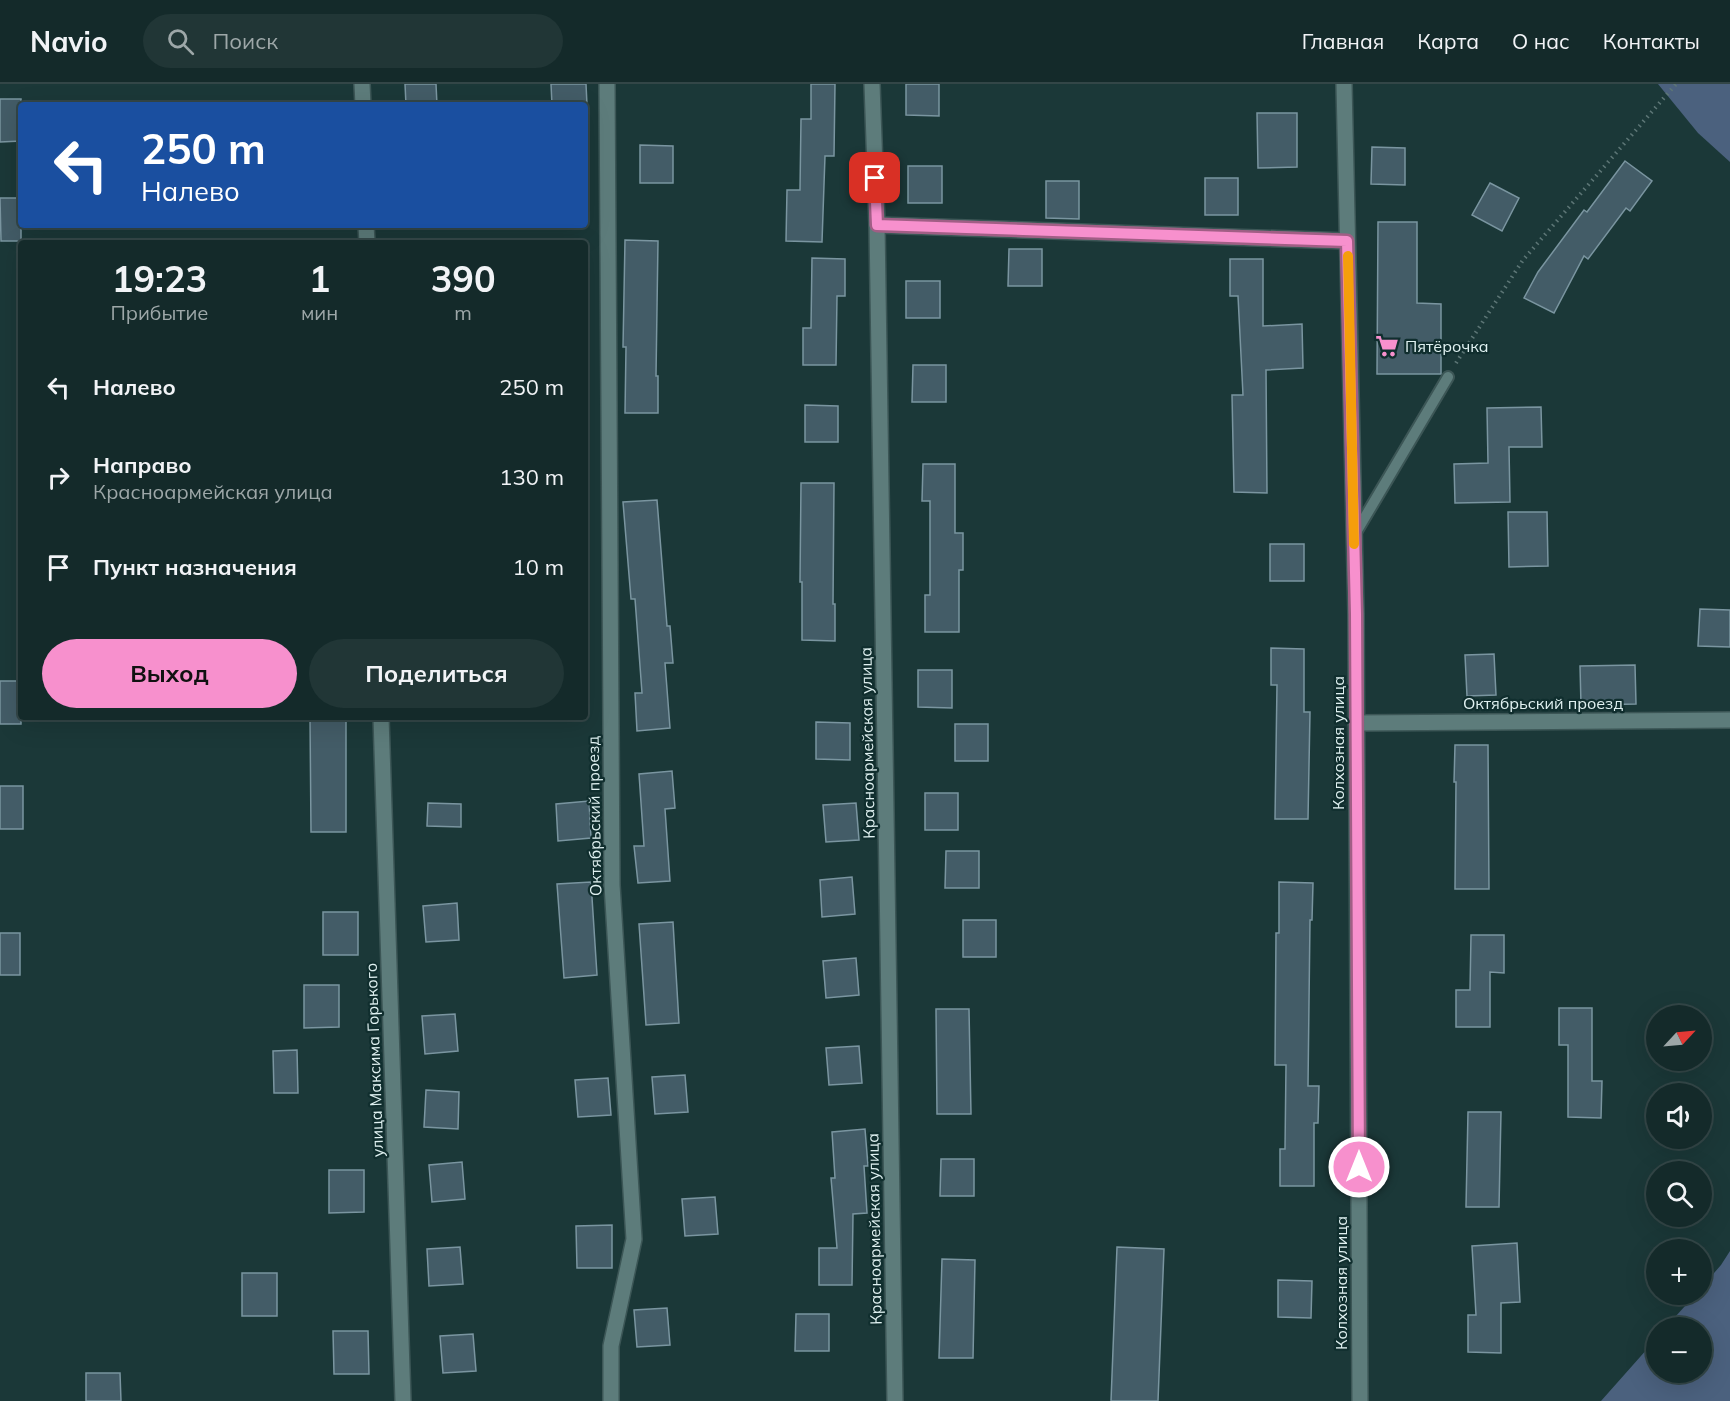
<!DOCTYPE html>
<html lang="ru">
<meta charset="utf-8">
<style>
body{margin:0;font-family:Mulish,sans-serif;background:#213636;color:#f1f3f6;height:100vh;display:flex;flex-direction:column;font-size:22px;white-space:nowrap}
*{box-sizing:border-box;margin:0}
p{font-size:20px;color:#9da7a8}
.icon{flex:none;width:33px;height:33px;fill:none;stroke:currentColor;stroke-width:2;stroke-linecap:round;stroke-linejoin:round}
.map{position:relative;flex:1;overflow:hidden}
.side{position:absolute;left:18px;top:156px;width:570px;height:480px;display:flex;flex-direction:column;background:#142a2a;border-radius:6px;box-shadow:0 6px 24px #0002,0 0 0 2px #334647}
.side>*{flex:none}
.top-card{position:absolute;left:18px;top:18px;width:570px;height:126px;border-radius:6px;box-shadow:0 6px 24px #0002,0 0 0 2px #334647;background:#1a4fa0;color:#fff;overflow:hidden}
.needle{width:39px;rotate:64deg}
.fabs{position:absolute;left:1646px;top:921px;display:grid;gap:12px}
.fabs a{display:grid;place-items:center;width:66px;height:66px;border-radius:50%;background:#142a2a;box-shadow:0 6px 24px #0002,0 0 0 2px #334647;font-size:30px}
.pin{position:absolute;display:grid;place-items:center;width:51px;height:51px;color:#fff;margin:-26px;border-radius:12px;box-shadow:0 3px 9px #0006}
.me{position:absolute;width:66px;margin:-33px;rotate:0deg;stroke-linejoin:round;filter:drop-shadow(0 0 4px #0008)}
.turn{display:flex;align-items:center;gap:21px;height:126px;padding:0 24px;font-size:27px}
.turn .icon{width:78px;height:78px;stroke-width:2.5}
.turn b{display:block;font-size:42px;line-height:51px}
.eta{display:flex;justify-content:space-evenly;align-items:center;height:102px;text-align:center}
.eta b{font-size:36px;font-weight:700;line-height:42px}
.primary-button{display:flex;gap:12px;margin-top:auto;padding:12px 24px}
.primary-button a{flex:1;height:69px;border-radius:36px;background:#f790cd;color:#111;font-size:24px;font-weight:700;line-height:69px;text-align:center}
.primary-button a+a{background:#213636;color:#f1f3f6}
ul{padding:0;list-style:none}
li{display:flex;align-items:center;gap:18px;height:90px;padding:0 24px}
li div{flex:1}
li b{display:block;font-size:22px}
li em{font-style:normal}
header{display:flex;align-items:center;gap:36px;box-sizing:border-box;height:84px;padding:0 30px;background:#142a2a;border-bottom:2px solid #334647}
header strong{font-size:28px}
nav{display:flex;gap:33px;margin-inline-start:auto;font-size:21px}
.search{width:420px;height:54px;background:#213636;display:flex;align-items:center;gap:15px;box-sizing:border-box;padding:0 21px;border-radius:33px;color:#9da7a8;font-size:22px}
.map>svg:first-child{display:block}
.water{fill:#4b617e}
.building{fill:#435c67;stroke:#7a95a0;stroke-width:1.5}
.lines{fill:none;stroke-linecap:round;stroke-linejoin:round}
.service-casing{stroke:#3c5656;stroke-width:14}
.minor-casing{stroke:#3c5656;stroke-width:18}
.tertiary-casing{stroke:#3c5656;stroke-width:18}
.path{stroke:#5d7676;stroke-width:4;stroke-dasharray:1.5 4.5;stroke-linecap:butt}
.service{stroke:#5d7c7b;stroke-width:10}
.minor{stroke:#5d7c7b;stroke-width:15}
.tertiary{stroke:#5d7c7b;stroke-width:15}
.route-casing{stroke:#a15e85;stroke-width:15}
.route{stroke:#f790cd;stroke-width:10}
.slow{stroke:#f59e0b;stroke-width:10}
.labels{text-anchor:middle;stroke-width:4.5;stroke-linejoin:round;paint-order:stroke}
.poi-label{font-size:16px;fill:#e0f1f1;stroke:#102e2e;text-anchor:start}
.street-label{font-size:16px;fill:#e0f1f1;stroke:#102e2e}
</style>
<header>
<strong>Navio</strong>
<div class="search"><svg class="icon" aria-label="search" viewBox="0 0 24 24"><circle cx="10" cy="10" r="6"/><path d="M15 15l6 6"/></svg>Поиск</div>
<nav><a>Главная</a><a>Карта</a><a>О нас</a><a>Контакты</a></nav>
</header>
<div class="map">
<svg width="1730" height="1317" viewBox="0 0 1730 1317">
<rect width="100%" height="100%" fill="#1b3838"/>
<g class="water">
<polygon points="1658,0 1730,0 1730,78 1698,49"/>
<polygon points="1730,1167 1730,1317 1601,1317 1656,1255 1656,1288 1701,1288 1701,1244 1666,1243 1695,1211 1701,1210 1701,1204 1721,1181"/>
</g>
<g class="building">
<polygon points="405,0 436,0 437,21 406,21"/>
<polygon points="551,0 586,0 587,21 552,21"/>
<polygon points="811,0 835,0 834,72 825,72 822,158 786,157 787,106 800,106 801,35 811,35"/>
<polygon points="906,0 939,0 939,32 906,31"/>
<polygon points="0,15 21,15 21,57 0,58"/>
<polygon points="1257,29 1297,29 1297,83 1258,84"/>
<polygon points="640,61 673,62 673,99 640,99"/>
<polygon points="1372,63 1405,64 1405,101 1371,100"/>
<polygon points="1625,77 1652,97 1630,127 1626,124 1588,175 1584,172 1554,229 1524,214 1538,188 1584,126 1587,128"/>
<rect x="908" y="82" width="34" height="37"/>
<rect x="1205" y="94" width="33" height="37"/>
<polygon points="1046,97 1079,97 1079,135 1046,134"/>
<polygon points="1490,99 1519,114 1502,147 1472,131"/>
<polygon points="0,114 21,114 21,157 1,157"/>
<polygon points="1378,138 1417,138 1417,219 1441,220 1441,290 1377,290"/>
<polygon points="625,156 658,157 656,292 658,292 658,329 625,329 626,263 623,263"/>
<polygon points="1009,165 1042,165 1042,202 1008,202"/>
<polygon points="812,174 845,175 845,212 837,212 836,281 803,281 803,244 811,244"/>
<polygon points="1230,175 1263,175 1263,242 1302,240 1303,284 1266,286 1267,409 1234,408 1232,311 1243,311 1238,212 1230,212"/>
<rect x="906" y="197" width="34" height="37"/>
<polygon points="913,281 946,281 946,318 912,318"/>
<polygon points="805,321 838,322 838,358 805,358"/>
<polygon points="1541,323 1542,363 1509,363 1510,418 1455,419 1454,380 1488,379 1487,324"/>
<polygon points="923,380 955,380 955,449 963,449 963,486 959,486 959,548 925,548 925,511 930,511 930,417 922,417"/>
<polygon points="801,399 834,399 833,520 835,520 835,557 802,556 802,498 800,498"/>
<polygon points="657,416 667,542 670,542 673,579 665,579 670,644 637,647 635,609 642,609 635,515 631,515 623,418"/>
<polygon points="1508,428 1547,428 1548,482 1509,483"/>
<rect x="1270" y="460" width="34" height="37"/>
<polygon points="1700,525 1730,526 1730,563 1698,562"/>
<polygon points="1271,564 1304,565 1304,628 1310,628 1308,735 1275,735 1277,601 1271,601"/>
<polygon points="1494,570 1496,611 1467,612 1465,571"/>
<polygon points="1635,581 1636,620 1581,621 1580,582"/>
<polygon points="918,586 952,586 952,624 918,623"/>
<rect x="0" y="597" width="21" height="43"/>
<polygon points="310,633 346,633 346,748 311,748"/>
<polygon points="816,638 850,639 850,676 816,675"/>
<rect x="955" y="640" width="33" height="37"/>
<polygon points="1455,661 1488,661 1489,805 1455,805 1456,698 1454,698"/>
<polygon points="672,687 675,724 665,725 670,797 638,799 634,762 644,762 639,690"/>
<rect x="0" y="702" width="23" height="43"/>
<rect x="925" y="709" width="33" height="37"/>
<polygon points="589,717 591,754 558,757 556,720"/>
<polygon points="428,719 461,720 461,743 427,742"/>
<polygon points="856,719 859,756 826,758 823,721"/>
<polygon points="946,767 979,767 979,804 945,804"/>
<polygon points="852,793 855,830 822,833 820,796"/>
<polygon points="591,798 597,891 564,894 557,800"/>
<polygon points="1279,798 1313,799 1312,836 1310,836 1308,1002 1319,1002 1318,1039 1314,1039 1314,1102 1280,1102 1280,1065 1285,1065 1286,981 1275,981 1276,849 1279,849"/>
<polygon points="457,819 459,856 426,858 423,822"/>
<rect x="323" y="828" width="35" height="43"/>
<rect x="963" y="836" width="33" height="37"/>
<polygon points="673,838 679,939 646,941 639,840"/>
<rect x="0" y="849" width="20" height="42"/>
<polygon points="1471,851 1504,851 1504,889 1490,888 1490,943 1456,943 1456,906 1470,906"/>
<polygon points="856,874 859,911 826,914 823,877"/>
<polygon points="304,901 339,901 339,943 304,944"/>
<polygon points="1559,924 1592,924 1592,997 1602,997 1601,1034 1568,1033 1568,961 1559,961"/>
<polygon points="936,925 969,925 971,1030 937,1030"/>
<polygon points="455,930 458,967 425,970 422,932"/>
<polygon points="859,962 862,999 829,1001 826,964"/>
<polygon points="297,966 298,1009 274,1009 273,967"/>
<polygon points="685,991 688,1028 655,1030 652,993"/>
<polygon points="608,994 611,1031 578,1033 575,996"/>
<polygon points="426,1006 459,1008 458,1045 424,1043"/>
<polygon points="1468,1028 1501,1028 1499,1123 1466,1123"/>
<polygon points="865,1045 868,1082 864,1082 867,1129 853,1130 852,1201 819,1201 819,1164 837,1164 831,1094 835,1094 832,1048"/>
<polygon points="941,1075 974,1075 974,1112 940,1112"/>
<polygon points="462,1078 465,1115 432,1118 429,1081"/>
<polygon points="329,1086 364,1086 364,1128 329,1129"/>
<polygon points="715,1113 718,1150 685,1152 682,1115"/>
<polygon points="612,1141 612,1184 577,1184 576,1142"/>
<polygon points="1517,1159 1520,1218 1501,1219 1501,1269 1468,1268 1468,1231 1476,1231 1472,1162"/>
<polygon points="460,1163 463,1200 429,1202 427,1165"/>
<polygon points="1117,1163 1164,1165 1158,1317 1111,1317"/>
<polygon points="942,1175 975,1176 973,1274 939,1274"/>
<rect x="242" y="1189" width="35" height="43"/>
<polygon points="1278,1196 1312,1197 1311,1234 1278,1233"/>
<polygon points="667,1224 670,1261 637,1263 634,1226"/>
<polygon points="796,1230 829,1230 829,1267 795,1267"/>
<polygon points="333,1247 368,1247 369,1290 334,1290"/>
<polygon points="473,1250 476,1287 443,1289 440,1252"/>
<polygon points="86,1289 120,1289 121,1317 86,1317"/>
</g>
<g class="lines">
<g class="service-casing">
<polyline id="service" points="1355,450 1448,293"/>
</g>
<g class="minor-casing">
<g id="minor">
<polyline points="362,0 363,21"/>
<polyline points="607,0 612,801 634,1155 611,1262 611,1317"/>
<polyline points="872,0 877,141 895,1317"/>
<polyline points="366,141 367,159"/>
<polyline points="877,141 1347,157"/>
<polyline points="381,633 403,1317"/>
<polyline points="1356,639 1730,636"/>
</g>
</g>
<g class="tertiary-casing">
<polyline id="tertiary" points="1344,0 1356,530 1360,1317"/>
</g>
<polyline class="path" points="1456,279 1523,176 1676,0"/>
<use href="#service" class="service"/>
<use href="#minor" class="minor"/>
<use href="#tertiary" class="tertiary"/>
</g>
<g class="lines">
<g class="route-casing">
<polyline id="route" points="875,94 877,141 1347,157 1356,530 1359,1083"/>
</g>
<use href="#route" class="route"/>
<polyline class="slow" points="1348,172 1354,460"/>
</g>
<defs>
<g id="supermarket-bare" transform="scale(1.8)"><path d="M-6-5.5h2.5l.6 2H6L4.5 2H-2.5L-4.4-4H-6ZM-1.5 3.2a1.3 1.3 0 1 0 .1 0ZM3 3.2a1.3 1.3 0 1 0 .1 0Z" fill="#f790cd" stroke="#102e2e" stroke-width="2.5" paint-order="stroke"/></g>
</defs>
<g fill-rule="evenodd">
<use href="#supermarket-bare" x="1387" y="262"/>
</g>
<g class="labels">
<g class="poi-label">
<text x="1405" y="268">Пятёрочка</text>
</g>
<g class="street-label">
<text x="1543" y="625">Октябрьский проезд</text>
<text transform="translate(867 659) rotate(-91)" y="6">Красноармейская улица</text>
<text transform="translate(1338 659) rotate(-90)" y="6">Колхозная улица</text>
<text transform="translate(594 732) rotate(-91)" y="6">Октябрьский проезд</text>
<text transform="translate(374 976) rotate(-92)" y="6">улица Максима Горького</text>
<text transform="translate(874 1145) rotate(-91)" y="6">Красноармейская улица</text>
<text transform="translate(1341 1199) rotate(-90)" y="6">Колхозная улица</text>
</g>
</g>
</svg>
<div class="fabs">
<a><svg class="needle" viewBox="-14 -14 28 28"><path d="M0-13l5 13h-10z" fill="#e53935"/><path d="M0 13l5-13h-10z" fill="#9da7a8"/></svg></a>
<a><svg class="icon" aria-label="sound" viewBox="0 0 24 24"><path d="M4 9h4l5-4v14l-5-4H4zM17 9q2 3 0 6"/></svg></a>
<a><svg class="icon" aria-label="search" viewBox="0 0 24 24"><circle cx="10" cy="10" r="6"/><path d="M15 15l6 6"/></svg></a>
<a>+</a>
<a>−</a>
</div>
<div class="pin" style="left:875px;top:94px;background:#d93025"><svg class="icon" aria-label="arrive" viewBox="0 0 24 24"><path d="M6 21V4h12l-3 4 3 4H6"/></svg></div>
<svg class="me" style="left:1359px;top:1083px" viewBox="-20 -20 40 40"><circle r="17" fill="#f790cd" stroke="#fff" stroke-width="3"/><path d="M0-11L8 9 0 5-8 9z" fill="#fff"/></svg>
<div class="top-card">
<div class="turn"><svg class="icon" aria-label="left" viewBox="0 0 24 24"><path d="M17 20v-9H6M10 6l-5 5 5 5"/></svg><div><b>250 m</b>Налево</div></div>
</div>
<section class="side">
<div class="eta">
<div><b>19:23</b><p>Прибытие</p></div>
<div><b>1</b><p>мин</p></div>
<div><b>390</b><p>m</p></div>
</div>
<ul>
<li><svg class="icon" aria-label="left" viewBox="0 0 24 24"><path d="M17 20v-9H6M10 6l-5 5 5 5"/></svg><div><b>Налево</b></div><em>250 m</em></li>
<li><svg class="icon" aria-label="right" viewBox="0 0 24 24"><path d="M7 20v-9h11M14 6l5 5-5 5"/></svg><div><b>Направо</b><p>Красноармейская улица</p></div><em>130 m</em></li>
<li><svg class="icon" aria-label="arrive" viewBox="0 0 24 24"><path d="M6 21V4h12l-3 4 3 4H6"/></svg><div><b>Пункт назначения</b></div><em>10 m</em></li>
</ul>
<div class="primary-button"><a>Выход</a><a>Поделиться</a></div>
</section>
</div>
